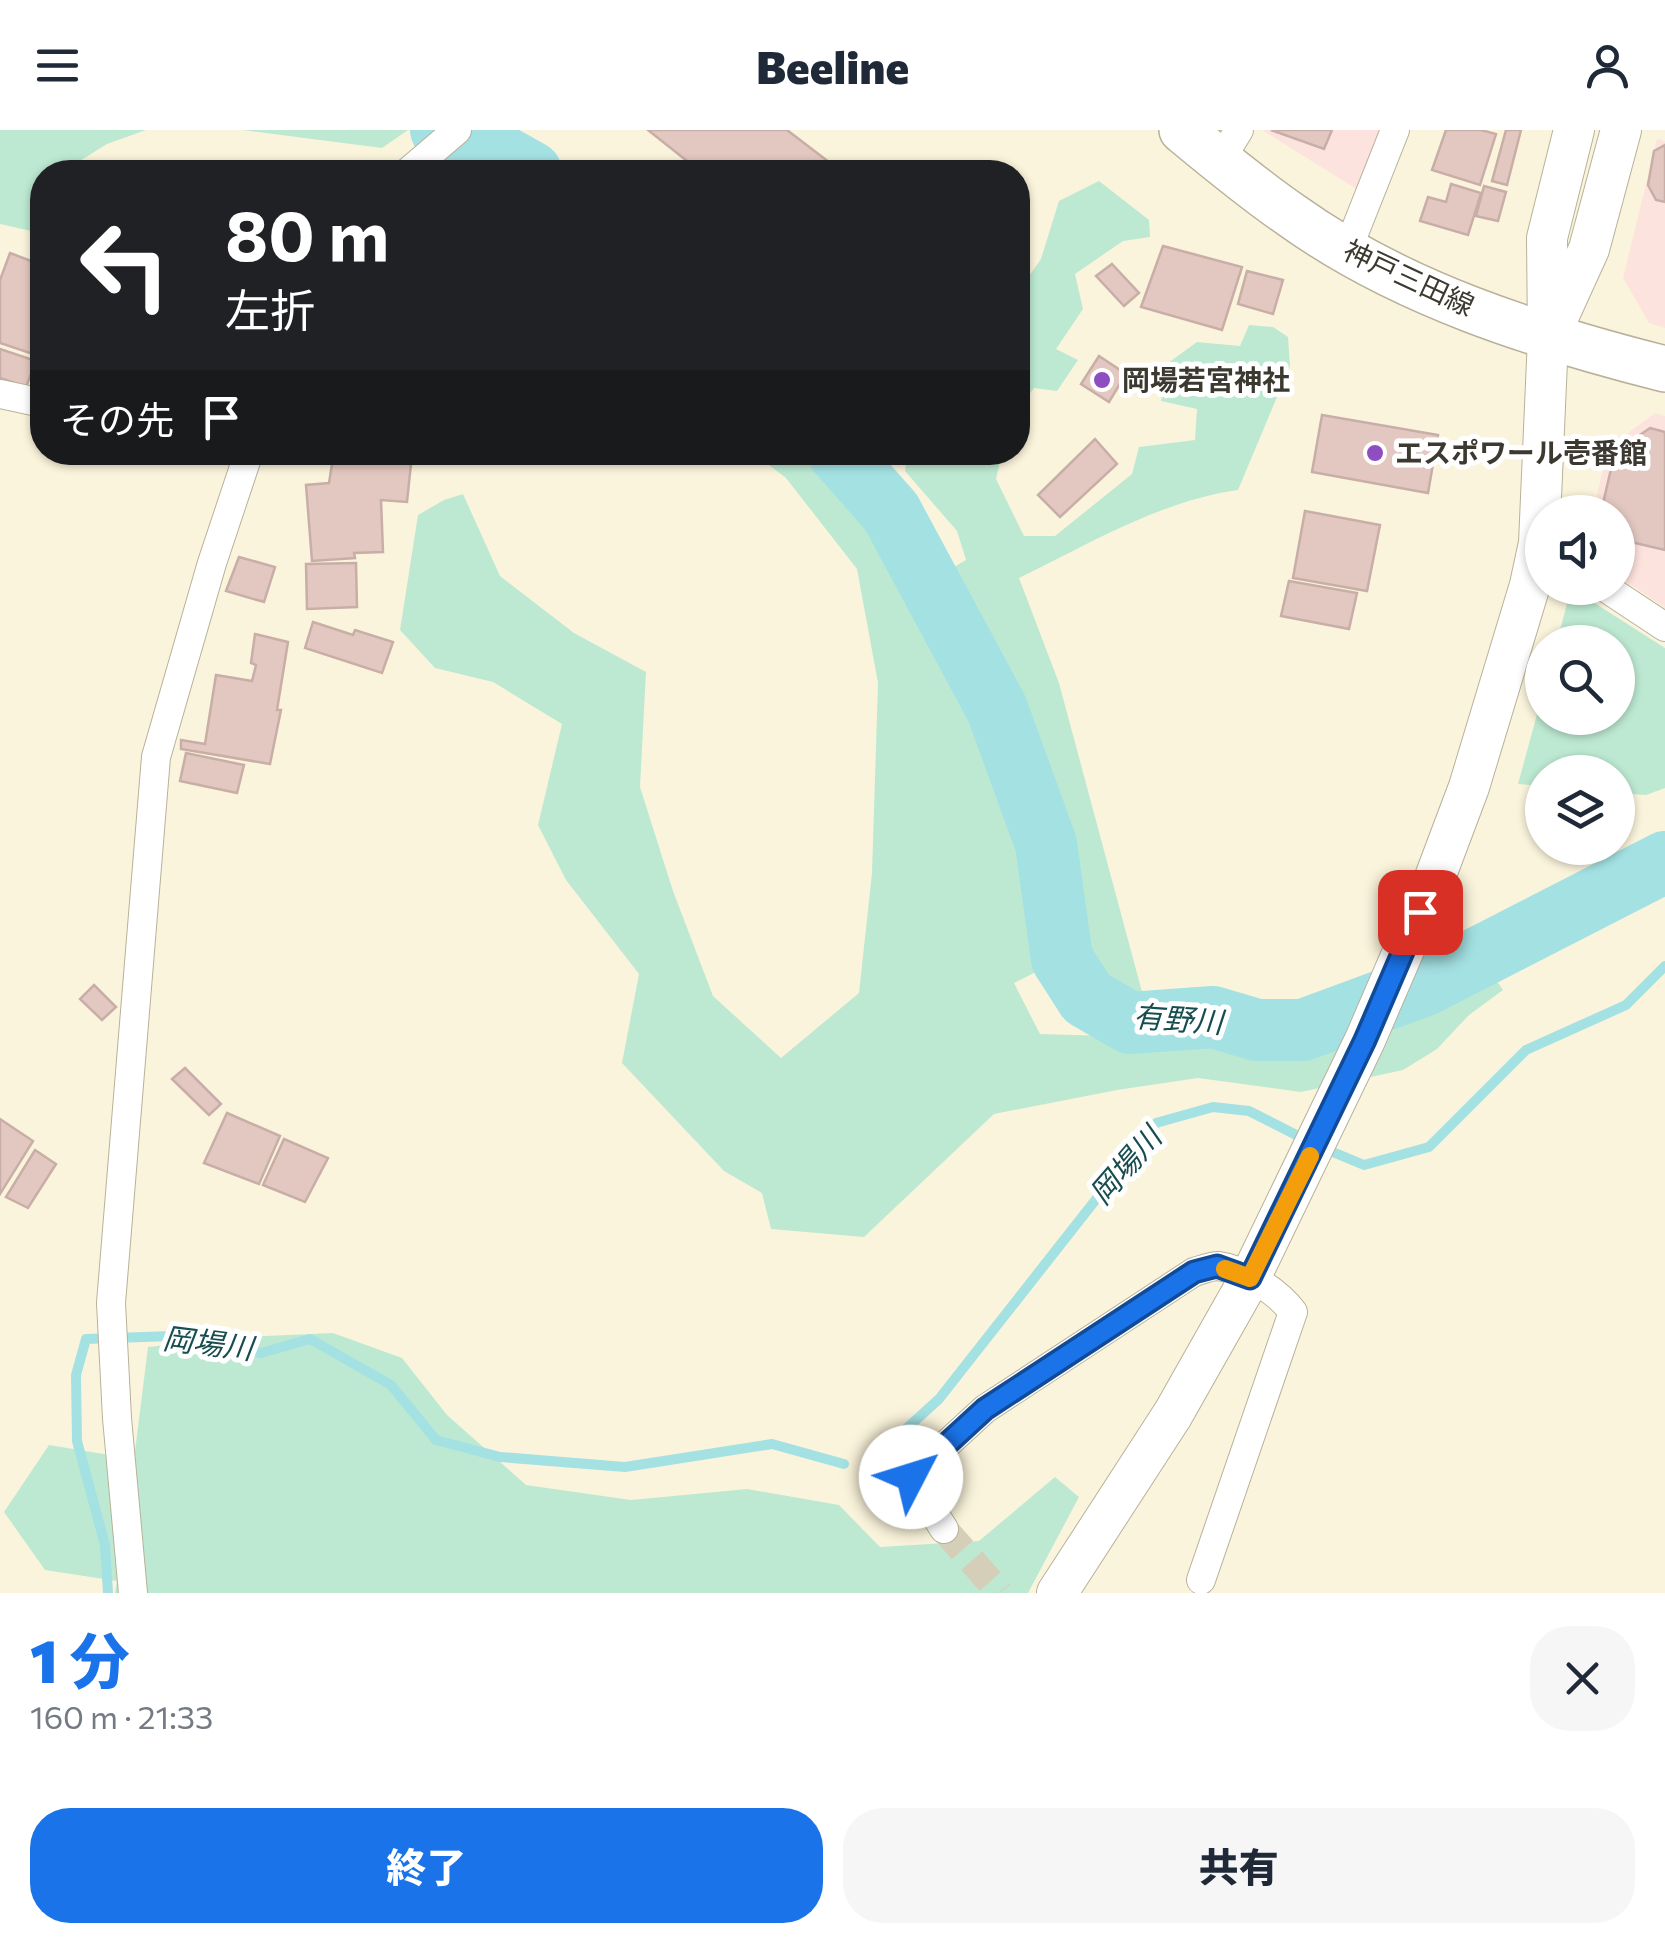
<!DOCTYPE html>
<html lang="ja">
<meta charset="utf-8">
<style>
body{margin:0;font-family:Commissioner,"Noto Sans JP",sans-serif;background:#f6f6f7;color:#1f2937;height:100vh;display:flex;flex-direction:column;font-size:38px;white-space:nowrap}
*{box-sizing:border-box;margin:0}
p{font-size:32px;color:#747a83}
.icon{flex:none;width:55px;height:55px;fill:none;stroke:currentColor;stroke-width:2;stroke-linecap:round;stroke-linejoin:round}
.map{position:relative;height:1463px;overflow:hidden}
.side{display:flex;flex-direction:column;background:#fff;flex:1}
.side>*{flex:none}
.top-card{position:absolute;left:30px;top:30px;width:1000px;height:305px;border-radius:40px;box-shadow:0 2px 8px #0004;background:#202124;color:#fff;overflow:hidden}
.controls{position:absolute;left:1525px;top:365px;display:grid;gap:20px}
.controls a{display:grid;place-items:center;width:110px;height:110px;border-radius:50%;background:#fff;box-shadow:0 2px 8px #0004;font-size:50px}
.pin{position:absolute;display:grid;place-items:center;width:85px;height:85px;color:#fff;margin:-42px;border-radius:20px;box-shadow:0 5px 15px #0006}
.me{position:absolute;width:110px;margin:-55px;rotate:50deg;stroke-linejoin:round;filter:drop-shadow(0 0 8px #0008)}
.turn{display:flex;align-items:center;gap:35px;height:210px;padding:0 30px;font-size:45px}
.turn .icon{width:130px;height:130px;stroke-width:2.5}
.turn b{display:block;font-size:70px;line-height:85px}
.then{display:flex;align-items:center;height:95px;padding:0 30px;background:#0003;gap:20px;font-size:38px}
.round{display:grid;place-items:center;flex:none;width:105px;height:105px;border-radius:40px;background:#f6f6f7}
.summary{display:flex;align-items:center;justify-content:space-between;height:170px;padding:0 30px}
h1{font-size:60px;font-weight:800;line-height:75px;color:#1a73e8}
.action{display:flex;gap:20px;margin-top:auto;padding:20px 30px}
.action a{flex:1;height:115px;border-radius:40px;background:#1a73e8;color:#fff;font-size:40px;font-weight:800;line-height:115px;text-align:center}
.action a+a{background:#f6f6f7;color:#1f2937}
header{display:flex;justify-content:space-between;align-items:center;height:130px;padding:0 30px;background:#fff;font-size:45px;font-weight:800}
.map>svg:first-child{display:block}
.commercial{fill:#fde3dd}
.green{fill:#bde9d2}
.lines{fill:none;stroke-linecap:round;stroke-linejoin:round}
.stream{stroke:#a4e1e3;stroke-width:10}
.river{stroke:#a4e1e3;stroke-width:62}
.building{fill:#e3c8c1;stroke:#c8aea7;stroke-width:2.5}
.street-tunnel{stroke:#d5cfba;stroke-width:28;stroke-dasharray:28 14;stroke-linecap:butt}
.street-casing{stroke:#b8b19a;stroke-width:30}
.secondary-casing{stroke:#b8b19a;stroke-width:42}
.primary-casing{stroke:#b8b19a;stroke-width:48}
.street{stroke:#fff;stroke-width:28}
.secondary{stroke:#fff;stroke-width:40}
.primary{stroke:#fff;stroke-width:45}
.route-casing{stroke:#114b97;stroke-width:25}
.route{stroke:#1a73e8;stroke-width:18}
.slow{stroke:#f59e0b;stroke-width:18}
.poi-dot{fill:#8f4dc2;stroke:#fff;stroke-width:4}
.labels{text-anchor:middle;stroke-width:10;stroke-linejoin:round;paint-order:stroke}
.street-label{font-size:28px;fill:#3c3930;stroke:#fff}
.poi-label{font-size:28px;font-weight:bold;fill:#3c3930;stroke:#fff;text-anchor:start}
.water-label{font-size:30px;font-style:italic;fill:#184d4f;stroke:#fff}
</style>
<header><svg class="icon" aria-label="menu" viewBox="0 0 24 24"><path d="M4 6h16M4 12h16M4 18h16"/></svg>Beeline<svg class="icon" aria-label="person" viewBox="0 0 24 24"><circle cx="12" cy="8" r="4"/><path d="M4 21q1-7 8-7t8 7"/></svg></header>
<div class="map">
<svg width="1665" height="1463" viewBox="0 0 1665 1463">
<rect width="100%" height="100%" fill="#fbf4dc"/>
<g class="commercial">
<polygon points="1262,0 1384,0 1361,62"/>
<polygon points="1657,9 1665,11 1665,198 1649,193 1623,148"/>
<polygon points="1655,283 1665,286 1665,478 1618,446 1618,382 1593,382 1608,318"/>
</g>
<g class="green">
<polygon points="0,0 146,0 107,14 62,42 42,42 42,76 31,101 0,94"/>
<polygon points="242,0 408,0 382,18"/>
<polygon points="496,0 502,0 567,42 443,42"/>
<polygon points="1099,51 1149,90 1150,107 1123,111 1075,144 1083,179 1056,219 1078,230 1057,261 1034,258 1018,279 1018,162 1041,129 1059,71"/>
<path d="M1249,195l24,2 15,10 2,29 -52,124c-78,11 -149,54 -219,88l40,105 86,320 -61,9 -40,-44 -30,15 26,51 68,2 102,-3 59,28 57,-22 161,-72 16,23 -34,25 -32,34 -34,21 -102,22 -103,-14 -81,12 -123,24 -130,123 -93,-8 -9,-36 -38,-22 -102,-108 17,-89 -73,-94 -28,-55 24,-101 -69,-42 -58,-14 -35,-38 18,-115 26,-15 19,-6 37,82 74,57 72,39 -6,115 33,104 40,105 68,62 78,-65 13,-120 6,-190 -21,-114 -71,-91 -33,-25h103l25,30 54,95 31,-18 -9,-29 -52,-60 3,-18h94l-6,26 28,57h31l77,-62 7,-27 56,-7 2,-31 -36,-8 7,-38 29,-21 43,4z"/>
<polygon points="1571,458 1665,518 1665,658 1646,665 1618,663 1618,642 1542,642 1542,656 1518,654 1542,566 1542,588 1618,588 1618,512 1557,512"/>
<polygon points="333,1203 402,1228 447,1285 526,1355 631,1370 747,1359 839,1375 880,1417 979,1411 1055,1347 1079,1367 1028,1463 115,1463 117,1451 45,1440 4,1382 49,1315 134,1329 148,1217 245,1207"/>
</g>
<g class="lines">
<g class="stream">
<polyline points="1323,1018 1364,1035 1429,1017 1526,920 1626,875 1665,836"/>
<polyline points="907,1298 939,1269 1156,993 1213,977 1249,981 1308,1011"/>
<polyline points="108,1463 105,1415 77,1311 76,1245 86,1209 172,1206 261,1223 310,1209 391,1255 436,1310 500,1327 625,1337 772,1314 844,1334"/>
</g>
<g class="river">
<polyline points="441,0 472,9 531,42"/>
<polyline points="838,322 891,382 997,579 1046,714 1062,829 1087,868 1130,893 1213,887 1257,900 1303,900 1425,855 1665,732"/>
</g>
</g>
<g class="building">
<polygon points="648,0 787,0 842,42 689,42 692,35"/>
<polygon points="1271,0 1332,0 1324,19"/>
<polygon points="1446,0 1481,0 1496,4 1480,55 1432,40"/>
<polygon points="1506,0 1521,0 1507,55 1492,51"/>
<polygon points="1665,15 1665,72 1656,70 1648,55 1654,21"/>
<polygon points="1451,54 1481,63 1468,105 1420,91 1428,67 1446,72"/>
<polygon points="1484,56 1506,62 1498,91 1476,86"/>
<polygon points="1163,116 1242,137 1222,200 1141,177"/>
<polygon points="10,123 42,135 42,227 0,213 0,150"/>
<polygon points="1112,134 1139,163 1124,176 1096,146"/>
<polygon points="1247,141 1283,150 1273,184 1238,174"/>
<polygon points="0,219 36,231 26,257 0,248"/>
<polygon points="1099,226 1126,244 1109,272 1081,254"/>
<polygon points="1322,285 1438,305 1428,363 1312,342"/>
<polygon points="1650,298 1665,302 1665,420 1618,409 1618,382 1601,382 1615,322"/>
<polygon points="1095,309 1117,334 1060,387 1038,365"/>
<polygon points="333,328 411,334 407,372 381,370 383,422 354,423 355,428 312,431 306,355 329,353"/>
<polygon points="1305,381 1380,395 1367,461 1293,448"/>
<polygon points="239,427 275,437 264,472 226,461"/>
<polygon points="356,433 357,477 307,479 306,434"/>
<polygon points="1289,451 1357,463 1349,499 1281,486"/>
<polygon points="313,492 353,505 355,500 393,512 382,543 305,518"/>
<polygon points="255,504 288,512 277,580 281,580 270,634 181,619 181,610 205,614 216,545 252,551 256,535 251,533"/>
<polygon points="186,623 244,635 237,663 180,651"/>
<polygon points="94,855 116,877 102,890 80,869"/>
<polygon points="185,938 221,974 209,985 172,949"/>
<polygon points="227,983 280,1006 259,1054 204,1033"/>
<polygon points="0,989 33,1011 0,1064"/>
<polygon points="284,1009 328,1028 305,1072 263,1055"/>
<polygon points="35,1020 56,1034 28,1078 6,1067"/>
</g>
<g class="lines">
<polyline class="street-tunnel" points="944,1399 1000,1463"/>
<g class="street-casing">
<g id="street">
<polyline points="1220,31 1239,0"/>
<polyline points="408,42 457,0"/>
<polyline points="1347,121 1395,0"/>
<polyline points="0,264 42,273"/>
<polyline points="1606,458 1665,497"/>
<path d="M944,1399l-33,-52 74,-68 209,-137c7,-2 17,-6 24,-6 26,3 60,26 75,46l-92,268"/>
<polyline points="133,1463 117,1288 111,1173 156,627 212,433 249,322"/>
</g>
</g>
<g class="secondary-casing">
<g id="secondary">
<polyline points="1554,196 1589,119 1621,0"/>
<polyline points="1057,1463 1173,1284 1250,1148 1365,910 1434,750 1469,657 1530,455 1539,413 1548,208 1547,108 1574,0"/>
</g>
</g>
<g class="primary-casing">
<path id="primary" d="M1182,0c35,29 71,59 109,85 110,79 244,121 374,154"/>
</g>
<use href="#street" class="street"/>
<use href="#secondary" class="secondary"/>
<use href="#primary" class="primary"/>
</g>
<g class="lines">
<g class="route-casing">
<polyline id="route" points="911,1347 985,1279 1194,1142 1217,1136 1250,1148 1365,910 1420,782"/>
</g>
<use href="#route" class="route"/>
<polyline class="slow" points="1225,1139 1250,1148 1310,1026"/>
</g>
<g class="poi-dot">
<circle cx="1102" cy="250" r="10"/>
<circle cx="1375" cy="323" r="10"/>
</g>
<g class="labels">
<g class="street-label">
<text transform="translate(1409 148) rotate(25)" y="10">神戸三田線</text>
</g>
<g class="poi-label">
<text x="1122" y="260">岡場若宮神社</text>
<text x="1395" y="333">エスポワール壱番館</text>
</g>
<g class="water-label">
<text transform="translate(1178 890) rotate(4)" y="10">有野川</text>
<text transform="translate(1126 1036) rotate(-49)" y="10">岡場川</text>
<text transform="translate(208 1214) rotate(7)" y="10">岡場川</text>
</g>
</g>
</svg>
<div class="controls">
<a><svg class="icon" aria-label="sound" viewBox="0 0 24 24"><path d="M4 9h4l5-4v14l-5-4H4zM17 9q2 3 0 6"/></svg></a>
<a><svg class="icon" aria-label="search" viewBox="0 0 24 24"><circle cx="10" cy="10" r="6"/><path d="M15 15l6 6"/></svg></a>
<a><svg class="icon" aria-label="layers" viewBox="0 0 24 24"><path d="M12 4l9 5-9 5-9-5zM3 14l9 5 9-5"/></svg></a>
</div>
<div class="pin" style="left:1420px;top:782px;background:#d93025"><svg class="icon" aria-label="arrive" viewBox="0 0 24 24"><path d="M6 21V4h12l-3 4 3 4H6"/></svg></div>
<svg class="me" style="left:911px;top:1347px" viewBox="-20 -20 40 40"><circle r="19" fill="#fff"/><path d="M0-13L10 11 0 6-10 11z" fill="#1a73e8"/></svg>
<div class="top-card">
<div class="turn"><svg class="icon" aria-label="left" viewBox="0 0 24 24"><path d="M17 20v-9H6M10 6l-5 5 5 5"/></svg><div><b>80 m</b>左折</div></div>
<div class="then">その先<svg class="icon" aria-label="arrive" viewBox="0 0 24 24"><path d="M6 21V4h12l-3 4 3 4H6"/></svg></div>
</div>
</div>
<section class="side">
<div class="summary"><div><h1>1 分</h1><p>160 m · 21:33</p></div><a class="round"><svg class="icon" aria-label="close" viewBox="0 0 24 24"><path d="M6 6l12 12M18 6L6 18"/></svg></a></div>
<div class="action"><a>終了</a><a>共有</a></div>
</section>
